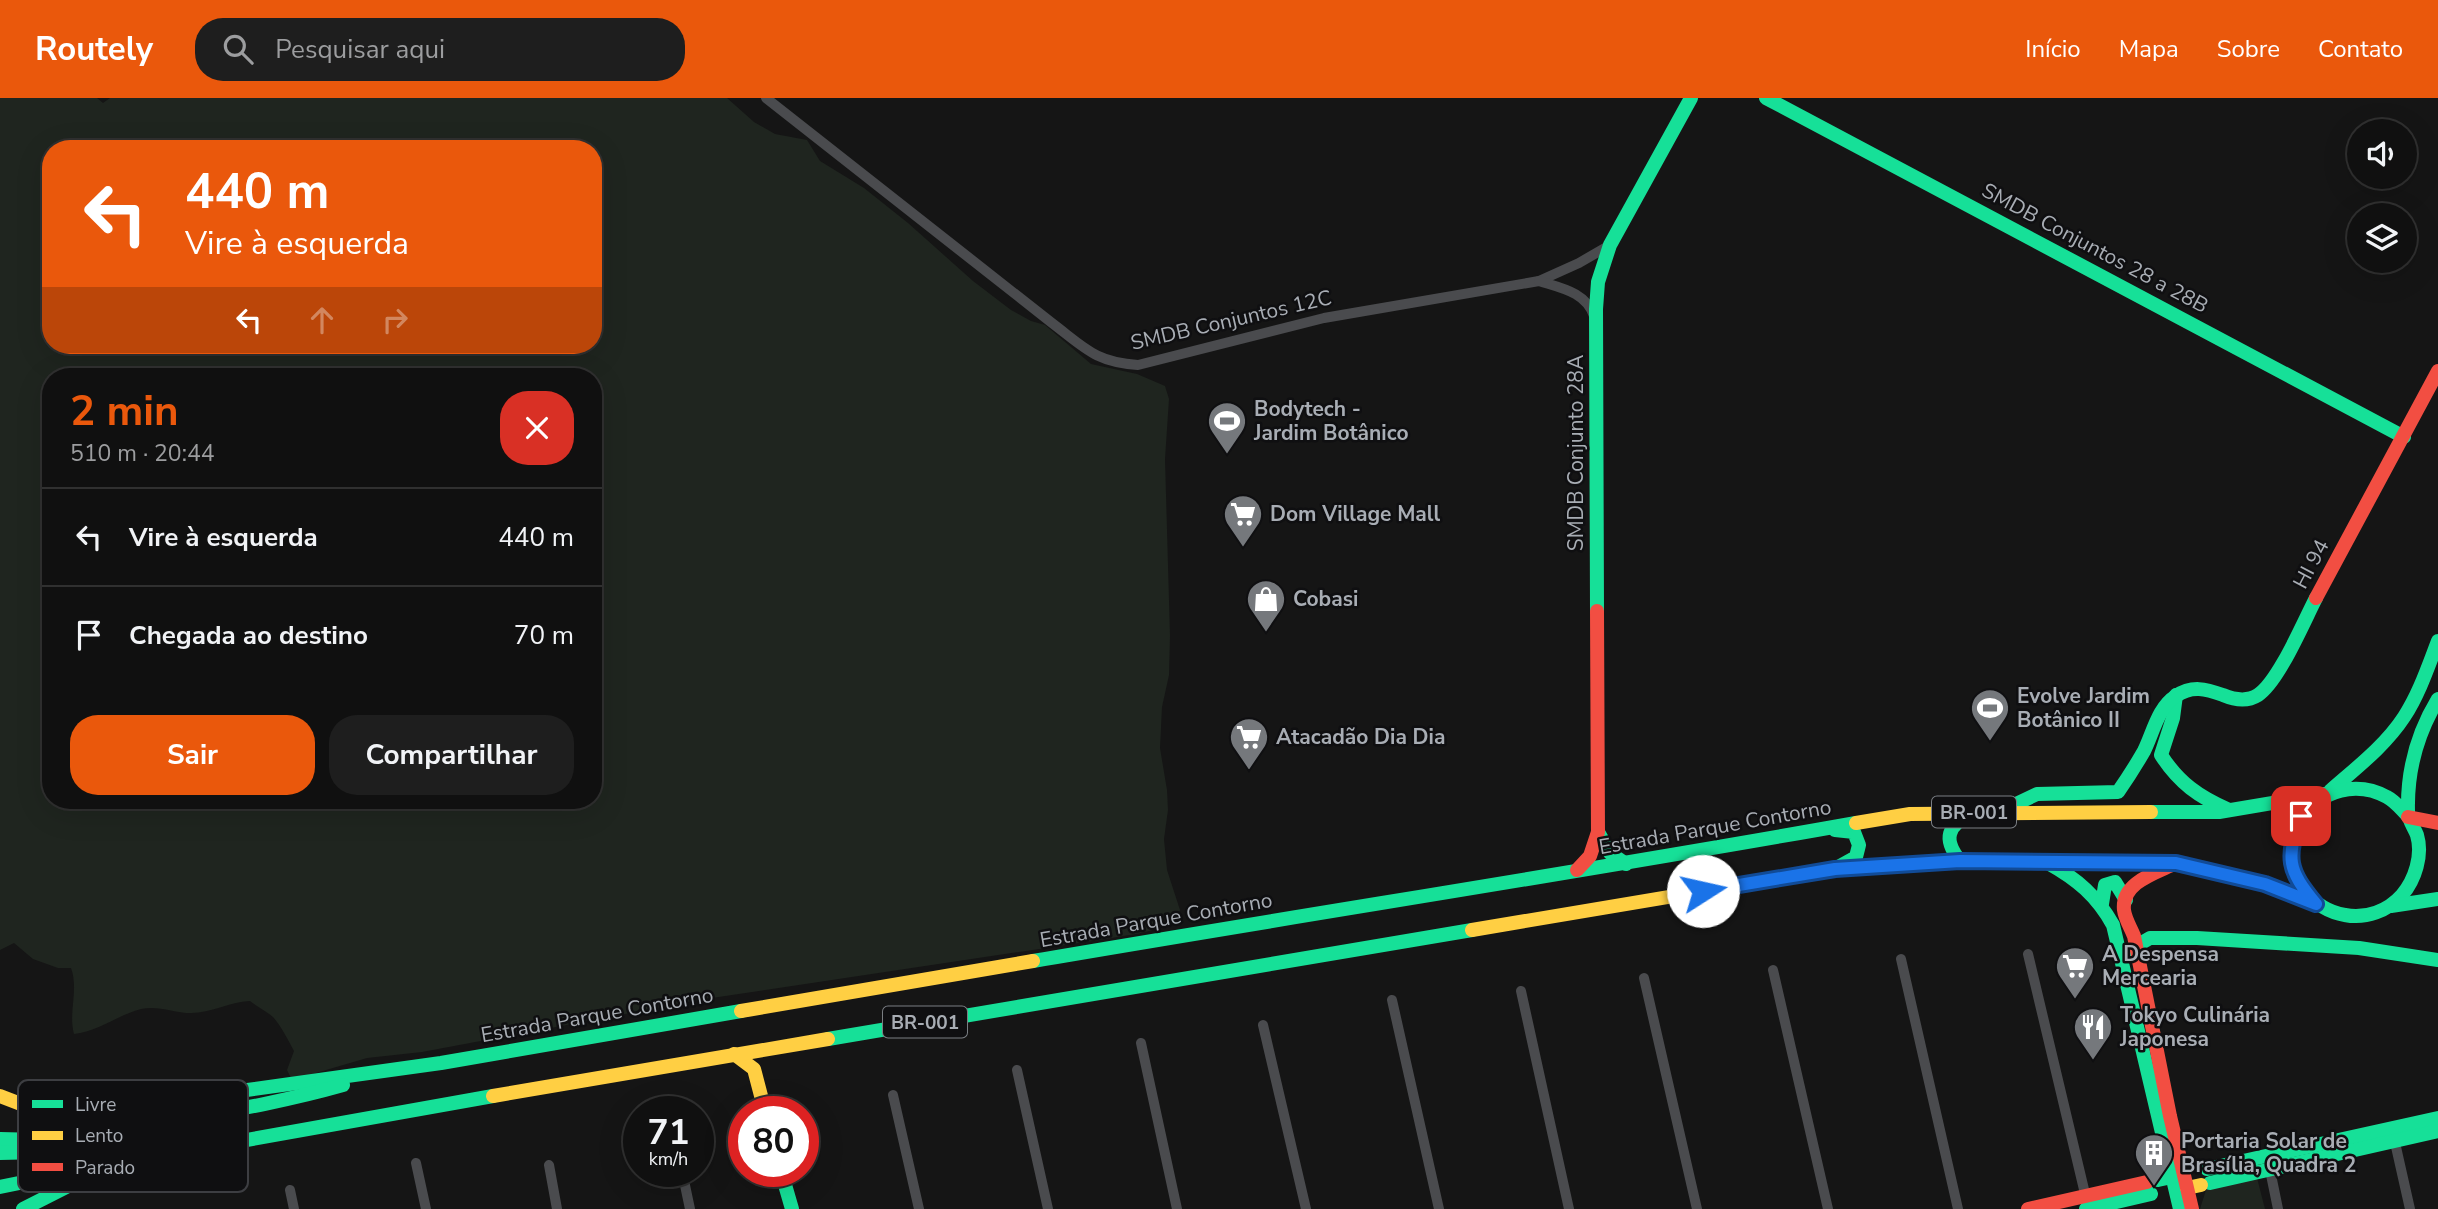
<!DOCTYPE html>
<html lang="pt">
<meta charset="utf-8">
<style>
body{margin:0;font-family:"Nunito Sans",sans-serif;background:#1e1e1e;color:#f1f3f6;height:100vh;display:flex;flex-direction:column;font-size:26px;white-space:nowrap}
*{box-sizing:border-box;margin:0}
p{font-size:23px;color:#9c9d9f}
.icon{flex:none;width:38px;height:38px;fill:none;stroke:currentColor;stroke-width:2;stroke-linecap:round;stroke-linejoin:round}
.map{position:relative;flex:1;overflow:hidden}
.sheet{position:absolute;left:42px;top:270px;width:560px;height:441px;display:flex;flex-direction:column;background:#101010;border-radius:28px;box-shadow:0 7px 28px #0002,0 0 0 2px #303030}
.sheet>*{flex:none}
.guide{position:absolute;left:42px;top:42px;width:560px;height:214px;border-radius:28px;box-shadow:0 7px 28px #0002,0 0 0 2px #303030;background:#ea580c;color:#fff;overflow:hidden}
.buttons{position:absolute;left:2347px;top:21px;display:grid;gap:14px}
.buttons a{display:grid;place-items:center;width:70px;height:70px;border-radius:50%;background:#101010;box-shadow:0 7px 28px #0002,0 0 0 2px #303030;font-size:35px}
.speed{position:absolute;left:623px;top:998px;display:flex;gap:14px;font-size:35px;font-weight:700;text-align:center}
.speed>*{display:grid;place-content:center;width:91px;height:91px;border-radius:50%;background:#101010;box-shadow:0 7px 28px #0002,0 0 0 2px #303030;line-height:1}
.speed small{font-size:18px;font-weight:400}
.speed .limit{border:10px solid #d22;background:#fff;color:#111}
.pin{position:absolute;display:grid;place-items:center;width:60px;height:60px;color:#fff;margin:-30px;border-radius:14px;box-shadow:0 4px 10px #0006}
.me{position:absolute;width:77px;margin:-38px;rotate:80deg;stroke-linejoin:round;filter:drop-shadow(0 0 5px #0008)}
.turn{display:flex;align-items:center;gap:24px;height:147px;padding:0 28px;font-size:32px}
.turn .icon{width:91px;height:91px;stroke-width:2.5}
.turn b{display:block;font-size:49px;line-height:60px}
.lanes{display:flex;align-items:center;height:66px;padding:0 28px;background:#0003;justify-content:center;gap:35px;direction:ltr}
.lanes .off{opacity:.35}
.round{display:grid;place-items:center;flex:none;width:74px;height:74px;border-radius:28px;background:#1e1e1e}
.summary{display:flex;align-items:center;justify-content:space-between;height:119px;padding:0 28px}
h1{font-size:42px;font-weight:700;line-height:52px;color:#ea580c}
.button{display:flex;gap:14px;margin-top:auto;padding:14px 28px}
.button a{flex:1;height:80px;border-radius:28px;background:#ea580c;color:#fff;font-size:28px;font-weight:700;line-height:80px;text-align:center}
.button a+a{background:#1e1e1e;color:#f1f3f6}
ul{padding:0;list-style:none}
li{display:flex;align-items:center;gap:21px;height:98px;padding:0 28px;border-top:2px solid #303030}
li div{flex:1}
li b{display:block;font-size:26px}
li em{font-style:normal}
header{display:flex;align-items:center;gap:42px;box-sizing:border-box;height:98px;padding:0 35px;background:#ea580c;color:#fff}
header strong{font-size:33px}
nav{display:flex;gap:38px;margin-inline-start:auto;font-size:24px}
.search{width:490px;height:63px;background:#1e1e1e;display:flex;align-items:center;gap:18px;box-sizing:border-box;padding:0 24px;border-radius:28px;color:#9c9d9f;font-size:26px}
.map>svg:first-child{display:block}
.green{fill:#1f251f;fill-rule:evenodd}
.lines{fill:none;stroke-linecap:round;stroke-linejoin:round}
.street{stroke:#4a4b4e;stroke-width:10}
.fast{stroke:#16e098;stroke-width:14}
.slow{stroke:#ffcf43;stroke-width:14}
.jam{stroke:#f24e42;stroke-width:14}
.fast-bridge{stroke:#16e098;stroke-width:16}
.route-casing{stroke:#114b97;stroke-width:18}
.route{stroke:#1a73e8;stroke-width:12}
.labels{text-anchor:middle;stroke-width:5;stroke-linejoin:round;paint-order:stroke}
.shield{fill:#0f0f11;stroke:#7a7e83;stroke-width:2}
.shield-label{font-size:19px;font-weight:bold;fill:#a8adb4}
.street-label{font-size:21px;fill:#a8adb4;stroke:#0f0f11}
.poi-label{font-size:21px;font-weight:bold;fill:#a8adb4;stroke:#0f0f11;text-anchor:start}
.key{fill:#0f0f11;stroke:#3d3e42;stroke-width:2}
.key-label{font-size:19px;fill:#a8adb4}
</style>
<header>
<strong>Routely</strong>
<div class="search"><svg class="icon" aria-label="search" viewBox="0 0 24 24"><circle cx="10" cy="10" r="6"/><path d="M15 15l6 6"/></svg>Pesquisar aqui</div>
<nav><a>Início</a><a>Mapa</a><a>Sobre</a><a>Contato</a></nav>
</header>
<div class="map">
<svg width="2438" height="1111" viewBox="0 0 2438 1111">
<rect width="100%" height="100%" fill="#151515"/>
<g class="green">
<path d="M0,0h97l6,5 7,-5h617l27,24 21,12 32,6 13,21 44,27 44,35 65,58 38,29 20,11 14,4 46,39 46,10 28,12 4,13 -4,60 5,177 -1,39 -7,32 -2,41 7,42 1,20 -4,29 3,31 13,40c-8,22 -49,24 -68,28l-407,61 -283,53 -55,6 -75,22 -5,-10 7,-19c-6,-11 -13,-25 -21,-34 -4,-4 -17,-11 -23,-16 -21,1 -39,12 -59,12 -17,0 -33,-8 -50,-4 -23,6 -44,23 -67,25 -6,-22 5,-44 -3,-66h-13l-25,-9 -19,-16 -14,7zM51,51h542v196h-542zM51,278h542v424h-542z"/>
<polygon points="2257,1080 2265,1111 2200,1111 2206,1092"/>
</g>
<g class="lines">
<g class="street">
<path d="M766,0l286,225c33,25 43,39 86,42l186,-47 215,-37 40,-18 31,-18"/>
<path d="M1539,183c22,7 47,11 55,35"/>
<polyline points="2028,856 2087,1104"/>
<polyline points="1901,861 1958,1111"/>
<polyline points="1773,872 1828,1111"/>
<polyline points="1644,880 1697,1111"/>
<polyline points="1521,893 1569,1111"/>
<polyline points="1392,902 1439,1111"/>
<polyline points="1263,927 1306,1111"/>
<polyline points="1141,945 1177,1111"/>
<polyline points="1017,972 1048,1111"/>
<polyline points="893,997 919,1111"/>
<polyline points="2394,1040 2410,1111"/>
<polyline points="416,1065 426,1111"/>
<polyline points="549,1067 557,1111"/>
<polyline points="2269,1067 2278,1111"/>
<polyline points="682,1073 690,1111"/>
<polyline points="290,1092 294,1111"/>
</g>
<g class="fast">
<polyline points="1766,0 2404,339"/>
<polyline points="1597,513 1596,211 1598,184 1610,147 1691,0"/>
<path d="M2176,597l-3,23 -12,37c18,28 38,42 68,55"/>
<path d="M2330,693c26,-23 55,-45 74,-74 15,-23 24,-50 34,-76"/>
<polyline points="2151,714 2219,714 2325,696"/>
<path d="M1997,715l40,-19 81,-2c9,-13 18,-27 26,-41 9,-18 14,-44 32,-55 16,-11 30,-7 47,-1 12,5 24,7 35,0 21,-14 46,-74 58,-97"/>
<path d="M2407,717c-6,-6 -12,-14 -20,-18 -40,-23 -90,4 -96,49 -5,32 23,64 54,69 21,4 43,-4 57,-20 13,-15 21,-40 15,-60 -3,-8 -9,-15 -9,-24 -1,-40 10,-79 30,-112"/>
<polyline points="1835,732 1854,734 1859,747 1856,759 1838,769"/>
<polyline points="1598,734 1610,755 1626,766"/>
<path d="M1960,763c-18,-23 -12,-34 11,-49"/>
<path d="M2048,765c29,16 49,33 65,62l67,284"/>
<polyline points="1877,768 1960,763 2176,765 2265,786 2316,806"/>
<polyline points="2102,806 2105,787 2115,784 2126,802"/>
<polyline points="2391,808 2438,801"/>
<polyline points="2131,851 2150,840 2197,840 2359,850 2438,862"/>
<path d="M1033,863c274,-47 549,-89 823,-138"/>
<polyline points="828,941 1472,832"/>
<polyline points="240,993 441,965 741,913"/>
<path d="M0,1041c61,3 121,-8 181,-19 54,-10 109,-20 162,-35"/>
<polyline points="0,1055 85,1053 228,1033"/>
<polyline points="2207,1071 2438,1020"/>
<polyline points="781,1073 792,1111"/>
<polyline points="2158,1082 2172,1079"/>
<polyline points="2210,1085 2438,1033"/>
<polyline points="0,1089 123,1064 493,998"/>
<polyline points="23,1111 86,1079"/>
<polyline points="2086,1111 2151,1096"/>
</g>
<g class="slow">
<polyline points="1856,725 1910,716 2151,714"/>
<polyline points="1472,832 1835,771 1877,768"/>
<polyline points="741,913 1033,863"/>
<polyline points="734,956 754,971 765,1013"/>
<polyline points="0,998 52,1018 81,1018 240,993"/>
<polyline points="493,998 828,941"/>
<polyline points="2187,1090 2201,1087"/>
</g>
<g class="jam">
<polyline points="2316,500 2438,273"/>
<polyline points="2408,719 2438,725"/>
<path d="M2174,766c-19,9 -53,19 -50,46 1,9 7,18 10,26l36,180 22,93"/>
<polyline points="1577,772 1590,758 1598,734 1597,513"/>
<polyline points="2028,1111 2147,1084"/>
</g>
<polyline class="fast-bridge" points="29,1028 34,1057 31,1067"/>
</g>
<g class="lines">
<g class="route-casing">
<path id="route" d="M1703,793l132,-22 125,-8 216,2 89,21 51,20c-29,-35 -30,-45 -15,-88"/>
</g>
<use href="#route" class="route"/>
</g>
<defs>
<g id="stadium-pin" transform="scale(2.0125)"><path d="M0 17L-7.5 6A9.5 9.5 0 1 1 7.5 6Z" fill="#75787c" stroke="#0f0f11"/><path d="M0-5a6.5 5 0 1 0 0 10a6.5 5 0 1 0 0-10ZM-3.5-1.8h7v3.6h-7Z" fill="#fff"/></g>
<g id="supermarket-pin" transform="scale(2.0125)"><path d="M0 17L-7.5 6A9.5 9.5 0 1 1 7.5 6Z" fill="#75787c" stroke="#0f0f11"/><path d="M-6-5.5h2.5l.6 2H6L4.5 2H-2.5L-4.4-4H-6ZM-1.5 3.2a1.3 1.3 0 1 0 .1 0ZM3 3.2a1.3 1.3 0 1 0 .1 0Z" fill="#fff"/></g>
<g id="shop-pin" transform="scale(2.0125)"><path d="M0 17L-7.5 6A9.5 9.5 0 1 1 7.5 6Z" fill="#75787c" stroke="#0f0f11"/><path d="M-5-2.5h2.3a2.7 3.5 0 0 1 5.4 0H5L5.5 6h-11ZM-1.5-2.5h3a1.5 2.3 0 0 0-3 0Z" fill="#fff"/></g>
<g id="restaurant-pin" transform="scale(2.0125)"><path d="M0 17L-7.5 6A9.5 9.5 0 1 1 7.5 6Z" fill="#75787c" stroke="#0f0f11"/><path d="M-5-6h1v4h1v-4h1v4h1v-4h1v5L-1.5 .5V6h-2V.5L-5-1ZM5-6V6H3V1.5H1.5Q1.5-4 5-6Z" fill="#fff"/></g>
<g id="building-pin" transform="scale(2.0125)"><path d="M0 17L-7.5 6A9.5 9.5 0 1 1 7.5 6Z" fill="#75787c" stroke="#0f0f11"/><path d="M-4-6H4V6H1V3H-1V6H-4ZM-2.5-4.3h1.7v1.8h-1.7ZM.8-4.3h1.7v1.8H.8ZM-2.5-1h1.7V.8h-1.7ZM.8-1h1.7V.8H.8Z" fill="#fff"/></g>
</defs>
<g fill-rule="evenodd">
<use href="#stadium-pin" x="1227" y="323"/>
<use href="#supermarket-pin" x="1243" y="416"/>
<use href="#shop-pin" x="1266" y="501"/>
<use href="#stadium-pin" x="1990" y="610"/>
<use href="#supermarket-pin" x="1249" y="639"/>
<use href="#supermarket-pin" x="2075" y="868"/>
<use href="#restaurant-pin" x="2093" y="929"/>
<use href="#building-pin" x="2154" y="1055"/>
</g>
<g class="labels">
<g class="shield">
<rect x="1932" y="698.5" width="84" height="31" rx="5"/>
<rect x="883" y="908.5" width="84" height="31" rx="5"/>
</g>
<g class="shield-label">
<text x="1974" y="721">BR-001</text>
<text x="925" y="931">BR-001</text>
</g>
<g class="street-label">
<text transform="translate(2095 150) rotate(28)" y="7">SMDB Conjuntos 28 a 28B</text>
<text transform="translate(1231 222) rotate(-13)" y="7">SMDB Conjuntos 12C</text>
<text transform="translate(1576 355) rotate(-90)" y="7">SMDB Conjunto 28A</text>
<text transform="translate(2311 466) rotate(-62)" y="7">HI 94</text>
<text transform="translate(1715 729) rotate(-10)" y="7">Estrada Parque Contorno</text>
<text transform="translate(1156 822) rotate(-10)" y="7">Estrada Parque Contorno</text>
<text transform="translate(597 917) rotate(-10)" y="7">Estrada Parque Contorno</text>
</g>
<g class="poi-label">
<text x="1254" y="318">Bodytech -<tspan x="1254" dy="24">Jardim Botânico</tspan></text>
<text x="1270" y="423">Dom Village Mall</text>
<text x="1293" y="508">Cobasi</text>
<text x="2017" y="605">Evolve Jardim<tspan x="2017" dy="24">Botânico II</tspan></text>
<text x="1276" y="646">Atacadão Dia Dia</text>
<text x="2102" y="863">A Despensa<tspan x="2102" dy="24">Mercearia</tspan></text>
<text x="2120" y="924">Tokyo Culinária<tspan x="2120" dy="24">Japonesa</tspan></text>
<text x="2181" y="1050">Portaria Solar de<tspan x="2181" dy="24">Brasília, Quadra 2</tspan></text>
</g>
</g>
<rect x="18" y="982" width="230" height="112" rx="10" class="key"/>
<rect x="32" y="1002" width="31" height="8" fill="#16e098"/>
<rect x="32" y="1033" width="31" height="9" fill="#ffcf43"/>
<rect x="32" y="1065" width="31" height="8" fill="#f24e42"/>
<g class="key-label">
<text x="75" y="1013">Livre</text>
<text x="75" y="1044">Lento</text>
<text x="75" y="1076">Parado</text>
</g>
</svg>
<div class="buttons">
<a><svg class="icon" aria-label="sound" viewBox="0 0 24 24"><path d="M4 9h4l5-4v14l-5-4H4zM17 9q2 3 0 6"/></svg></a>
<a><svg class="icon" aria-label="layers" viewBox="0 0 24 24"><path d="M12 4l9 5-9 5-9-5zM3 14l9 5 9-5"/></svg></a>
</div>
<div class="speed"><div>71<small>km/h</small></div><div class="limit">80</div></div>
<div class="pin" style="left:2301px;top:718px;background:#d93025"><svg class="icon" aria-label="arrive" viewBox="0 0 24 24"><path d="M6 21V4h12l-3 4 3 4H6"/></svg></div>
<svg class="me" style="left:1703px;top:793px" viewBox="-20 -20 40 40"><circle r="19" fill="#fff"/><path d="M0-13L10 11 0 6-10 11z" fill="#1a73e8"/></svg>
<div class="guide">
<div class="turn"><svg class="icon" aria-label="left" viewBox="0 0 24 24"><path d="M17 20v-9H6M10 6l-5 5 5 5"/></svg><div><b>440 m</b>Vire à esquerda</div></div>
<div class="lanes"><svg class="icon" aria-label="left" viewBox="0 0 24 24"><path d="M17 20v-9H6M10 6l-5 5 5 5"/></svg><svg class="icon off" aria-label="ahead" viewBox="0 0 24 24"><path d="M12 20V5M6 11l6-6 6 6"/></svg><svg class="icon off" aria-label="right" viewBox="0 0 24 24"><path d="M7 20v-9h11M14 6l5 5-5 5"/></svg></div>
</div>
<section class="sheet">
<div class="summary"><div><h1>2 min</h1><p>510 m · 20:44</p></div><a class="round" style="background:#d93025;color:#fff"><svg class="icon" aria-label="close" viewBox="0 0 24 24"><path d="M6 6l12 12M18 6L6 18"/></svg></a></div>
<ul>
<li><svg class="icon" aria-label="left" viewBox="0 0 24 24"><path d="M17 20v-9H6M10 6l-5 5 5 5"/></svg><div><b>Vire à esquerda</b></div><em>440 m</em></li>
<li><svg class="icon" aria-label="arrive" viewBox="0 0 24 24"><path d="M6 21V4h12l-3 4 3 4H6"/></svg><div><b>Chegada ao destino</b></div><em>70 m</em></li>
</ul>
<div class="button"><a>Sair</a><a>Compartilhar</a></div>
</section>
</div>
